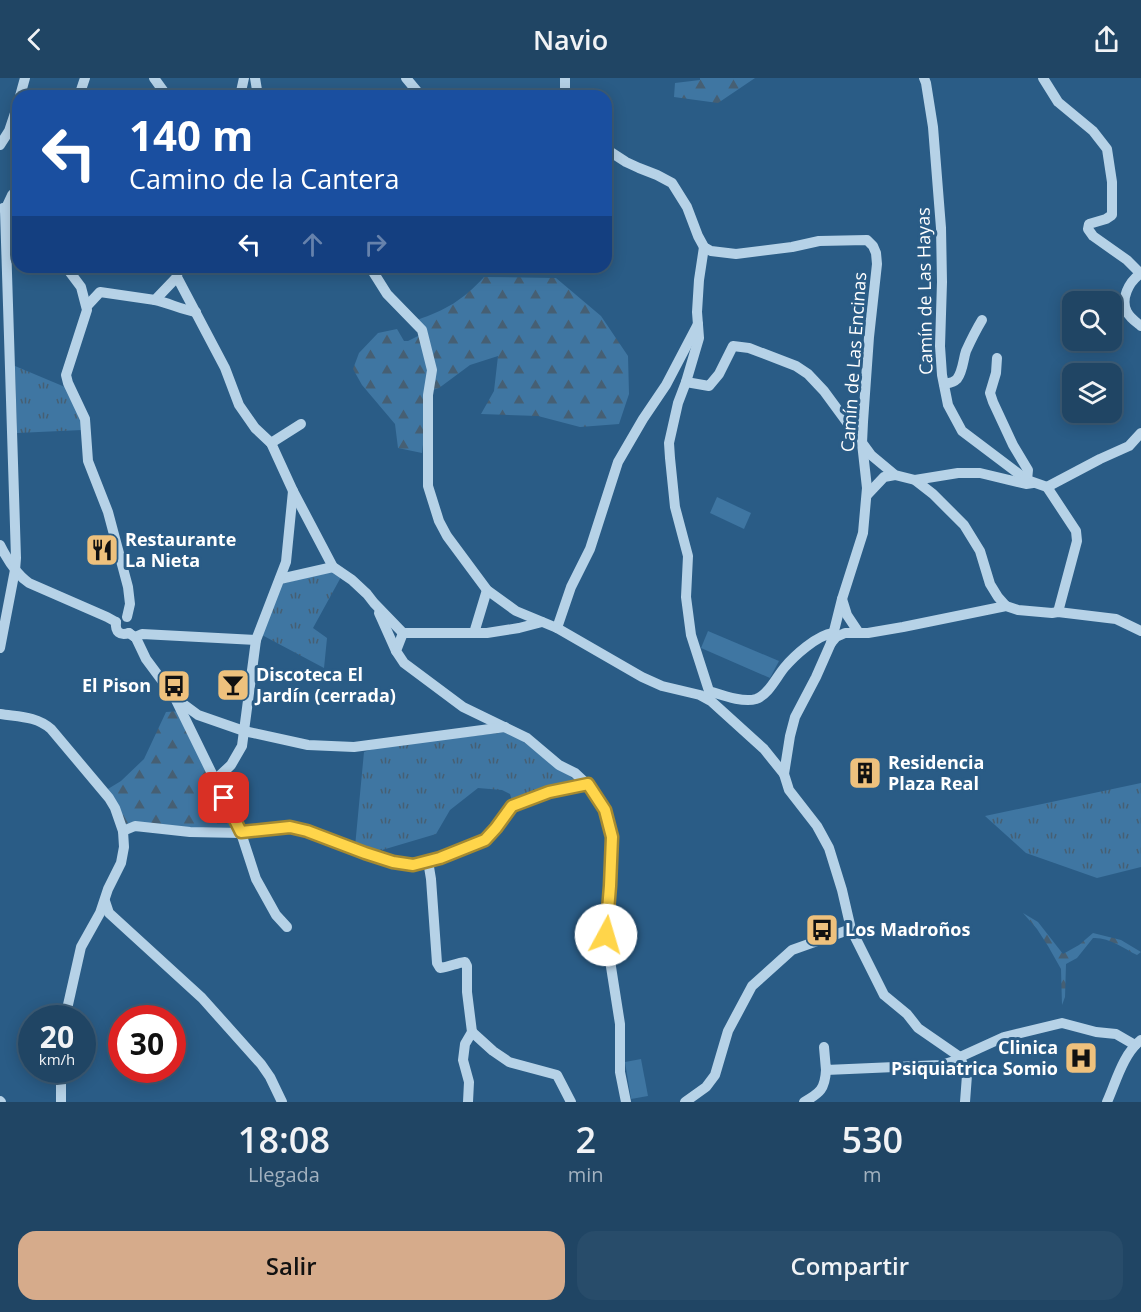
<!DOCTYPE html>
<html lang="es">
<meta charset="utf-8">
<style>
body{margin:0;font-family:"Open Sans",sans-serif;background:#284c6a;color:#f1f3f6;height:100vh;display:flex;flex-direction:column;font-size:22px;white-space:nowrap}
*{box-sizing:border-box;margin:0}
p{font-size:20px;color:#a2b1bf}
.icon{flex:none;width:33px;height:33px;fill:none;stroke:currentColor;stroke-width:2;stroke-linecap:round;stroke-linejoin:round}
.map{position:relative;height:1024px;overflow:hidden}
.side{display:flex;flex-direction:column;background:#204564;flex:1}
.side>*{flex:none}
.banner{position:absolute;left:12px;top:12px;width:600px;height:183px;border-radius:18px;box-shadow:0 3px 15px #0003,0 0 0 2px #3d5d78;background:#1a4fa0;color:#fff;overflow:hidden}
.tools{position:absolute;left:1062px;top:213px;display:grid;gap:12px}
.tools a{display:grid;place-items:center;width:60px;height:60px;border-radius:12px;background:#204564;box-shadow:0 3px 15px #0003,0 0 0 2px #3d5d78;font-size:30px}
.speed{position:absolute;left:18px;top:927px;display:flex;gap:12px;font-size:30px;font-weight:700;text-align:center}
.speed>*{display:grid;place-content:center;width:78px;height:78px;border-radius:50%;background:#204564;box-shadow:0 3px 15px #0003,0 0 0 2px #3d5d78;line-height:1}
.speed small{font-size:15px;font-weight:400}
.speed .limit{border:9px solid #d22;background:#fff;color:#111}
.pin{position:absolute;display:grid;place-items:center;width:51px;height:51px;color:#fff;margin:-26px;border-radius:12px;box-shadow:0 3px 9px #0006}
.me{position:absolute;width:66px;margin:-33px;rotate:6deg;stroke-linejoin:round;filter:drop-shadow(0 0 4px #0008)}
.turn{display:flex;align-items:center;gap:21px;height:126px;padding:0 18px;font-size:27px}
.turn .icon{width:78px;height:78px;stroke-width:2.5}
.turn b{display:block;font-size:42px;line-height:51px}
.lanes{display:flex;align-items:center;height:57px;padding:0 18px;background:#0003;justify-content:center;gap:30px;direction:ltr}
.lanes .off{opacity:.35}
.eta{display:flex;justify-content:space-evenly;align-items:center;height:102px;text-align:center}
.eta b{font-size:36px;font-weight:600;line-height:42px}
.primary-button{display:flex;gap:12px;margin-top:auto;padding:12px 18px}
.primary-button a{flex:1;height:69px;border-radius:18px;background:#d6ab8b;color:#111;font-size:24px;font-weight:600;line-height:69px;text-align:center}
.primary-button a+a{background:#284c6a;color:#f1f3f6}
header{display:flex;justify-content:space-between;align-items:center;height:78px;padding:0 18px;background:#204564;font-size:27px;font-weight:600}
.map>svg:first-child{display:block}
.grass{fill:url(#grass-tufts)}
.forest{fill:url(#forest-firs)}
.garden{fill:#3f76a2}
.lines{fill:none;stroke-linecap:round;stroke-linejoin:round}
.minor{stroke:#b6d2e7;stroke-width:10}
.route-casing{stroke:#a68a30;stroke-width:15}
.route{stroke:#ffd54a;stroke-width:10}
.labels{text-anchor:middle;stroke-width:6;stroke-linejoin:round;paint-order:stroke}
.street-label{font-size:18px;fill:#fff;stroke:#2a5c86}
.poi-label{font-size:18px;font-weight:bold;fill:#fff;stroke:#2a5c86;text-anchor:start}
</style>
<header><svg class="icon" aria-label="back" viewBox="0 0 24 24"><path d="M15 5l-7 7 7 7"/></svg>Navio<svg class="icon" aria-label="share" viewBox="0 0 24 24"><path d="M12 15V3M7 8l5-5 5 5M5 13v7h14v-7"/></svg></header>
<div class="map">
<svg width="1141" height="1024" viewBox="0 0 1141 1024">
<defs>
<pattern id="grass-tufts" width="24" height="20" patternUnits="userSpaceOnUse" patternTransform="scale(1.5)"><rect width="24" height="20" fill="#3f76a2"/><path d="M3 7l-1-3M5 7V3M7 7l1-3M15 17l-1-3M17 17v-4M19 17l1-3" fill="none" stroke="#465f73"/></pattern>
<pattern id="forest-firs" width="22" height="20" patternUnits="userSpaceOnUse" patternTransform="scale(1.5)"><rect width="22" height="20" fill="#3f76a2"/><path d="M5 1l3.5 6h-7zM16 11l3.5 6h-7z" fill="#465f73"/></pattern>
</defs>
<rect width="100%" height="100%" fill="#2a5c86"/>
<g class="grass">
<polygon points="15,288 65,309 82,338 82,352 17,355"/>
<polygon points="331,493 341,499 313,550 327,560 324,590 262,557 281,506"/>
<polygon points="507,654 521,662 575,702 513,726 510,716 502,712 478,710 450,732 436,756 372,775 355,769 364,674 379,669"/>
<polygon points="1141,705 1141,789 1097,800 1026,775 985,738"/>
</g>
<g class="forest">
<polygon points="700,0 755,0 718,25 674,19 675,5 700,2"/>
<path d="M484,199l72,1 45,38 27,40 1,38 -10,30 -39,3 -42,-11 -57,-2 13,-23 4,-35 -28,9 -31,23 -15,5v43l-2,17 -24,-5 -3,-24 -33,-39 -9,-16 6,-16 19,-20 19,-4 7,12h4l12,-6 -3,-15c29,-10 46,-20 67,-43z"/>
<polygon points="181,633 241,755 123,753 103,714 121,703 144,681 166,634"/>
<path d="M1023,835l15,9 25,32 16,-9 14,-12 28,7 20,12 -4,3c-14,-7 -28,-18 -44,-17l-16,20 -11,6 -1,33 -3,8 -1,-36 -13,-23 -11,-17z"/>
</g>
<g class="garden">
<polygon points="717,419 751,435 744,451 710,435"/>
<polygon points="708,553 779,583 770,600 701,570"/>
<polygon points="641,981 648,1018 631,1021 625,984"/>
</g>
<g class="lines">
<g class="minor">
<polyline points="154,0 167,18"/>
<polyline points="255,0 258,18"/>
<polyline points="406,0 421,18"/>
<polyline points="565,0 565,18"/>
<polyline points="924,0 926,5 933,49 941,150 942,204 940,268 942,297 948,327 962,353 1027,402 1047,409 1100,381 1129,368 1141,355"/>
<polyline points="1043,0 1058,24 1093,53 1107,71 1112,104 1112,137 1106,141 1089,146 1088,151 1093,158 1127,182 1141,196"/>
<polyline points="20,18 25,0"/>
<polyline points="79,18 85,0"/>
<polyline points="240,18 244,0"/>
<polyline points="0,67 9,53 18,26"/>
<polyline points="606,71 626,84 639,90 657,97 672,105 687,129 698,158 704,169 711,173 736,176 792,169 819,163 867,162 873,168 876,175 877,186 869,259 863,344 862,365 867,410 863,455 842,521 831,565 816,599 795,639 790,658 784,696"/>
<polyline points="3,130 18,144"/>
<polyline points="704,169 699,202 697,234 699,260 686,304 709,308 719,296 733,268 749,270 796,288 808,296 824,313 871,377 895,397 915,402 933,416 964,447 980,473 990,506 998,519 1006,528"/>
<polyline points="66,189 81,209 87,232 66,297 68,305 85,341 88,383 108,434 128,509 130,526 127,539"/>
<polyline points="178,189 177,199 225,290 239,327 255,350 271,365 293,413 333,489 352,502 367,516 374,525 403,555 487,555 519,550 542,544"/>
<polyline points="370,189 387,216 422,252 432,292 428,317 428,408 439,443 447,458 487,512 516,533 557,550 642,599 662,608 700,617 711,623 764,671 784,696 789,712 817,748 829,770 842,812 851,851 884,917 907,936 918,950 960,979 967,997 965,1024"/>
<path d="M1140,196c-11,8 -20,25 -13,38 3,6 9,10 14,14"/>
<path d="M155,222c14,3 27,10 41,12"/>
<polyline points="87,228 100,214 155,222 177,199"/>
<polyline points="997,280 996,295 990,315 993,324 1013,367 1028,392 1027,402"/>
<path d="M686,304l-8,21 -9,40 1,15 5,49 13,49 -2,41 5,38 18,56c13,4 34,12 47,8 12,-4 20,-21 28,-31 10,-12 33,-33 49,-35"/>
<path d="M944,306c5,-1 9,-1 13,-5 6,-8 6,-19 9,-28 5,-11 10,-21 16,-31"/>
<polyline points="271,365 301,346"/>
<polyline points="915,402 958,395 980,395 1026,406 1033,405"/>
<polyline points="1047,409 1076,453 1077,463 1058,534"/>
<polyline points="867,417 884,399 895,397"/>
<path d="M0,467c7,14 16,29 29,38l78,34 9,5"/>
<polyline points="280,501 333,489"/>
<polyline points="842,521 847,537 859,555"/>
<polyline points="379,535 396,573"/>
<path d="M116,544c-1,10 4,14 13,11"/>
<polyline points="557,550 571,509 590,471 618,384 643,341 666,307 698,246"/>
<polyline points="129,555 136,560 146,581 175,620 241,755 256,801 276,837 287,849"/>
<polyline points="403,555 396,573 404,585 463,629 527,660 559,687 575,695 592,711 605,732 612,759 610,808 606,857 620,946 620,994 626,1024"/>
<polyline points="474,555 487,512"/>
<polyline points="135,559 142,556 256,562"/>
<polyline points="831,565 836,559 845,555 868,555 903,549 1006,528 1018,532 1052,535 1058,534 1116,541 1141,553"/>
<polyline points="0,570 15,492 16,480 5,132 12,117 18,111"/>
<polyline points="175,620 198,637 244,653 308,667 354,669 505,649"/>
<path d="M0,636c19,3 36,2 51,15l58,69 6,10 8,23 1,16 -3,16 -13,26 -8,24 -19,34 -16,71"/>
<polyline points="215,702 231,687 242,668 256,562 286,484 293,413"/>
<polyline points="123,753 135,748 190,754 241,755 290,749 307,753 365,775 393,784 413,787 440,780 485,762 496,750 512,728 549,714 589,706"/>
<path d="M428,783l3,18 6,84 3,5c10,-1 16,-5 25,-6l2,4v26l5,40 -7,12 -2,16 6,22 -1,20"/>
<polyline points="105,823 109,835 202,920 261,986 270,999 282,1024"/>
<polyline points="472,954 493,973 509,984 557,997 571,1024"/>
<polyline points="824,969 826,992 941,987 961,981"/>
<polyline points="960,979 1004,959 1062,945 1096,954 1116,956 1135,967"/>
<polyline points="0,1023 1,1024"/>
<polyline points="61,1024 61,992"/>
<polyline points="685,1024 706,1009 715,997 728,953 752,908 792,872 851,851"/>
<path d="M804,1024c16,-9 21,-13 22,-32"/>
<path d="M1107,1024c9,-20 16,-48 34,-62"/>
</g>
</g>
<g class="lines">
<g class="route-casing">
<polyline id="route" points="224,720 241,754 290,749 307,753 365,775 393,784 413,787 440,780 485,762 496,750 512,728 549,714 588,706 605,732 612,759 610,808 606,857"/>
</g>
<use href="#route" class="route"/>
</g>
<defs>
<g id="restaurant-square" transform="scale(1.725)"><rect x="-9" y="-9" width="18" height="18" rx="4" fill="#eec17d" stroke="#2a5c86"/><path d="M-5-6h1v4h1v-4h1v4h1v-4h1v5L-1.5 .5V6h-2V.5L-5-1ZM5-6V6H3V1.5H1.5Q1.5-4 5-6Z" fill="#111"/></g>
<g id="bar-square" transform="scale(1.725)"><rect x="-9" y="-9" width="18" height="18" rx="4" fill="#eec17d" stroke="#2a5c86"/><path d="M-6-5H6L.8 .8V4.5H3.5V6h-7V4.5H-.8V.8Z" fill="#111"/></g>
<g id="bus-square" transform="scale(1.725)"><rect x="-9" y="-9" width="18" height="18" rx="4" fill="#eec17d" stroke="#2a5c86"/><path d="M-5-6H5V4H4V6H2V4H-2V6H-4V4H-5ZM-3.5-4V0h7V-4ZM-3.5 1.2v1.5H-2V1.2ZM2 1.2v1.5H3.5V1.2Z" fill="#111"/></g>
<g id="building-square" transform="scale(1.725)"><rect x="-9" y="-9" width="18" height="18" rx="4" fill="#eec17d" stroke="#2a5c86"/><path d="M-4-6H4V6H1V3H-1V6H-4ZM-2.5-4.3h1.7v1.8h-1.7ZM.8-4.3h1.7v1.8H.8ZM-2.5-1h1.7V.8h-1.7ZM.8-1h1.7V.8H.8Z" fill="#111"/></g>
<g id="hospital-square" transform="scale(1.725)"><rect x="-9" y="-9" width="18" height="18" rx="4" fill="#eec17d" stroke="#2a5c86"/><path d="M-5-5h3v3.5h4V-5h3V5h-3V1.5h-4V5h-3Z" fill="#111"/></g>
</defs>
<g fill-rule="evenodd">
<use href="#restaurant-square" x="102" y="472"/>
<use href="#bar-square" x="233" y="607"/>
<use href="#bus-square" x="174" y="608"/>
<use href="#building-square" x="865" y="695"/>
<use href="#bus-square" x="822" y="852"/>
<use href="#hospital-square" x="1081" y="980"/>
</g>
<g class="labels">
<g class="street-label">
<text transform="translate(925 213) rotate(-91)" y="6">Camín de Las Hayas</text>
<text transform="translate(854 284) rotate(-86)" y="6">Camín de Las Encinas</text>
</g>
<g class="poi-label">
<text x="125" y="468">Restaurante<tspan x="125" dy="21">La Nieta</tspan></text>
<text x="256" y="603">Discoteca El<tspan x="256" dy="21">Jardín (cerrada)</tspan></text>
<text x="151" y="614" text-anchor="end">El Pison</text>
<text x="888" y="691">Residencia<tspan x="888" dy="21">Plaza Real</tspan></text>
<text x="845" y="858">Los Madroños</text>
<text x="1058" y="976" text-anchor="end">Clinica<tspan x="1058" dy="21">Psiquiatrica Somio</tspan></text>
</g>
</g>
</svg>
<div class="tools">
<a><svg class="icon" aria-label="search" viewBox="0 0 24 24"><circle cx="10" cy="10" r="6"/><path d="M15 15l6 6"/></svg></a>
<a><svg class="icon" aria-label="layers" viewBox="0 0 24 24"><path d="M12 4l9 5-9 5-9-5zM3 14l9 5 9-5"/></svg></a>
</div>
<div class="speed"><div>20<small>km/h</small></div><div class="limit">30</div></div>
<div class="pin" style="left:224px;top:720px;background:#d93025"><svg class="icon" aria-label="arrive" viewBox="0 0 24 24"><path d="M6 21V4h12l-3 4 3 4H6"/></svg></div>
<svg class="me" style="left:606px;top:857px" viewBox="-20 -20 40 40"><circle r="19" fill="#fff"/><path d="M0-13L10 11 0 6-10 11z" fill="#ffd54a"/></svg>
<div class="banner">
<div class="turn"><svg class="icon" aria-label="left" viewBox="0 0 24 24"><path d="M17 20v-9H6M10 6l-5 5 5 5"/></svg><div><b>140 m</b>Camino de la Cantera</div></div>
<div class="lanes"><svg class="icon" aria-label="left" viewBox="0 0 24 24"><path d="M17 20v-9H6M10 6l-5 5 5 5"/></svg><svg class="icon off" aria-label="ahead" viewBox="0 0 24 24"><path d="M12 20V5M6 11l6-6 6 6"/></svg><svg class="icon off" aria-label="right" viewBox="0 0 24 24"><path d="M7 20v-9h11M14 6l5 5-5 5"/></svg></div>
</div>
</div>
<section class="side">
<div class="eta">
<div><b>18:08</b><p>Llegada</p></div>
<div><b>2</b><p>min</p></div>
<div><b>530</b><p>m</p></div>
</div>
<div class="primary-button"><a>Salir</a><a>Compartir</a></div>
</section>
